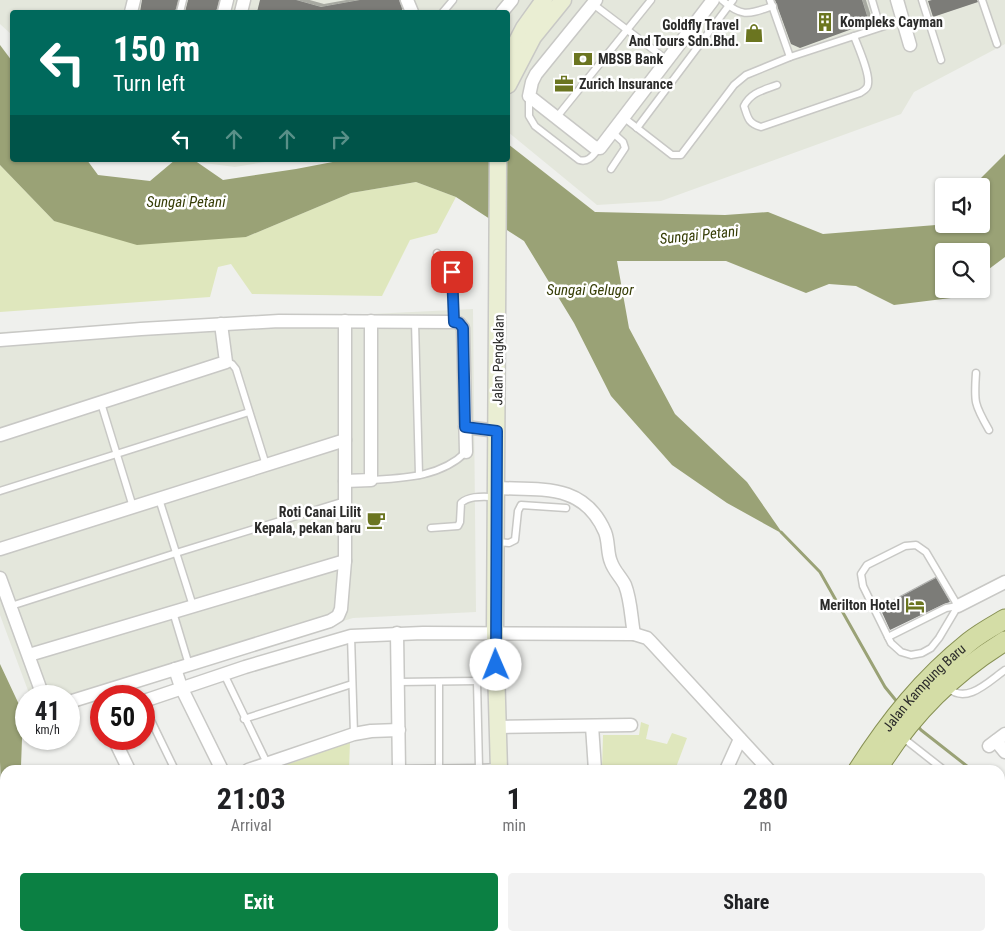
<!DOCTYPE html>
<style>
body{margin:0;font-family:"Roboto Condensed",sans-serif;background:#f2f2f2;color:#202124;height:100vh;display:flex;flex-direction:column;font-size:19px;white-space:nowrap}
*{box-sizing:border-box;margin:0}
p{font-size:16px;color:#757577}
.icon{flex:none;width:28px;height:28px;fill:none;stroke:currentColor;stroke-width:2;stroke-linecap:round;stroke-linejoin:round}
.map{position:relative;flex:1;overflow:hidden}
.sheet{position:absolute;left:0px;top:765px;width:1005px;height:176px;display:flex;flex-direction:column;background:#fff;border-radius:15px 15px 0 0;box-shadow:0 1px 4px #0004}
.sheet>*{flex:none}
.top-card{position:absolute;left:10px;top:10px;width:500px;height:152px;border-radius:5px;box-shadow:0 1px 4px #0004;background:#00695c;color:#fff;overflow:hidden}
.controls{position:absolute;left:935px;top:178px;display:grid;gap:10px}
.controls a{display:grid;place-items:center;width:55px;height:55px;border-radius:5px;background:#fff;box-shadow:0 1px 4px #0004;font-size:25px}
.speed{position:absolute;left:15px;top:685px;display:flex;gap:10px;font-size:25px;font-weight:700;text-align:center}
.speed>*{display:grid;place-content:center;width:65px;height:65px;border-radius:50%;background:#fff;box-shadow:0 1px 4px #0004;line-height:1}
.speed small{font-size:12px;font-weight:400}
.speed .limit{border:8px solid #d22;background:#fff;color:#111}
.pin{position:absolute;display:grid;place-items:center;width:42px;height:42px;color:#fff;margin:-21px;border-radius:10px;box-shadow:0 2px 8px #0006}
.me{position:absolute;width:55px;margin:-28px;rotate:359deg;stroke-linejoin:round;filter:drop-shadow(0 0 4px #0008)}
.turn{display:flex;align-items:center;gap:18px;height:105px;padding:0 20px;font-size:22px}
.turn .icon{width:65px;height:65px;stroke-width:2.5}
.turn b{display:block;font-size:35px;line-height:42px}
.lanes{display:flex;align-items:center;height:48px;padding:0 20px;background:#0003;justify-content:center;gap:25px;direction:ltr}
.lanes .off{opacity:.35}
.eta{display:flex;justify-content:space-evenly;align-items:center;height:85px;text-align:center}
.eta b{font-size:30px;font-weight:700;line-height:35px}
.cta{display:flex;gap:10px;margin-top:auto;padding:10px 20px}
.cta a{flex:1;height:58px;border-radius:5px;background:#0b8043;color:#fff;font-size:20px;font-weight:700;line-height:58px;text-align:center}
.cta a+a{background:#f2f2f2;color:#202124}
.map>svg:first-child{display:block}
.built{fill:#e4e7dc}
.green{fill:#dfe7bd}
.water{fill:#9aa276}
.lines{fill:none;stroke-linecap:round;stroke-linejoin:round}
.stream{stroke:#9aa276;stroke-width:3}
.building{fill:#7b7b78;filter:url(#shadow)}
.lane-casing{stroke:#c8c8c5;stroke-width:9}
.street-casing{stroke:#c8c8c5;stroke-width:15}
.secondary-casing{stroke:#c8c8c5;stroke-width:19}
.primary-casing{stroke:#879054;stroke-width:21}
.lane{stroke:#fff;stroke-width:6}
.street{stroke:#fff;stroke-width:12}
.secondary{stroke:#eaeed3;stroke-width:16}
.primary{stroke:#d4dda6;stroke-width:19}
.route-casing{stroke:#114b97;stroke-width:12}
.route{stroke:#1a73e8;stroke-width:9}
.labels{text-anchor:middle;stroke-width:5;stroke-linejoin:round;paint-order:stroke}
.poi-label{font-size:14px;font-weight:bold;fill:#2b2b2a;stroke:#fff;text-anchor:start}
.street-label{font-size:14px;fill:#2b2b2a;stroke:#fff}
.water-label{font-size:15px;font-style:italic;fill:#363d06;stroke:#fff}
</style>
<div class="map">
<svg width="1005" height="941" viewBox="0 0 1005 941">
<defs>
<filter id="shadow"><feDropShadow dx="3" dy="-3" stdDeviation="0" flood-color="#0004"/></filter>
</defs>
<rect width="100%" height="100%" fill="#eff0ed"/>
<g class="built">
<polygon points="0,0 1005,0 1005,44 914,92 901,114 661,201 597,205 508,132 508,12 12,12 12,35 0,24"/>
<polygon points="181,160 277,160 235,167"/>
<polygon points="473,309 476,612 353,618 69,704 69,696 30,696 0,615 0,332"/>
<polygon points="648,936 767,936 765,941 658,941"/>
</g>
<g class="green">
<polygon points="0,165 54,221 246,237 351,193 416,182 456,197 437,233 410,240 382,296 252,294 231,264 218,267 210,297 0,312"/>
<polygon points="641,722 649,725 646,739 667,744 672,733 687,738 675,770 602,770 603,735 639,735"/>
<polygon points="350,742 349,770 272,770"/>
</g>
<g class="water">
<polygon points="0,45 12,61 12,160 87,160 98,175 150,181 175,160 194,160 223,180 296,169 343,160 508,160 508,144 595,212 725,215 768,212 823,234 936,225 944,216 944,224 981,224 981,186 973,186 1005,154 1005,257 981,275 981,251 944,251 944,289 963,289 951,298 894,305 856,286 829,284 806,293 726,261 617,261 629,328 675,414 747,482 783,534 727,503 672,465 611,396 574,323 524,241 456,197 416,182 351,193 246,237 137,245 54,221 0,165"/>
<polygon points="0,664 23,713 21,766 23,770 5,770 5,793 1,785 0,762"/>
</g>
<g class="lines">
<g class="stream">
<polyline points="781,532 820,572 885,687 898,703"/>
<polyline points="917,725 921,730 972,770"/>
<polyline points="1000,792 1005,796"/>
</g>
</g>
<g class="building">
<polygon points="142,0 178,0 175,12 140,12"/>
<polygon points="188,0 219,0 216,12 185,12"/>
<polygon points="260,0 296,0 321,7 360,0 399,0 403,12 257,12"/>
<polygon points="775,0 862,0 868,19 863,25 800,48 791,44"/>
<polygon points="932,0 977,0 978,2 933,17 928,1"/>
<polygon points="936,578 950,602 944,604 890,630 880,608"/>
</g>
<g class="lines">
<g class="lane-casing">
<g id="lane">
<path d="M722,0c20,18 27,14 51,6"/>
<polyline points="770,0 790,57"/>
<polyline points="872,0 880,27"/>
<polyline points="922,0 941,60"/>
<polyline points="982,0 997,44"/>
<polyline points="593,4 667,60"/>
<polyline points="180,12 183,0"/>
<polyline points="443,12 453,0"/>
<path d="M777,85c-13,5 -26,7 -33,21 4,12 4,17 17,21l99,-34c3,-2 8,-4 8,-9 2,-11 -10,-37 -14,-48"/>
<path d="M529,97v19l6,10 44,34c10,3 14,-5 20,-12"/>
<polyline points="623,117 672,155 681,155 734,85 746,75 790,57 903,20"/>
<polyline points="556,118 651,0"/>
<polyline points="637,128 733,0"/>
<polyline points="611,169 625,148 623,142 612,132"/>
<polyline points="437,253 449,264 453,272 454,322"/>
<polyline points="415,322 419,475"/>
<polyline points="226,362 232,364 236,369 266,465"/>
<path d="M976,373c-2,29 -2,31 13,57"/>
<polyline points="101,403 133,507"/>
<path d="M371,480c33,-2 70,-3 95,-28"/>
<polyline points="0,491 249,412"/>
<polyline points="159,499 193,606"/>
<path d="M431,528l27,-2 2,-4 1,-19c9,-8 23,-6 34,-6"/>
<polyline points="497,542 509,543 515,540 518,511 521,505 566,508"/>
<polygon points="916,545 926,552 958,606 939,638 931,648 922,653 911,655 901,652 891,643 863,586 861,574 867,565 905,546"/>
<polyline points="11,606 176,553 345,501"/>
<polyline points="173,612 189,665"/>
<polyline points="351,636 354,734"/>
<polyline points="888,637 946,608 958,606"/>
<polyline points="224,674 267,763"/>
<polyline points="495,681 477,681 479,768 498,767"/>
<polyline points="398,682 477,681"/>
<path d="M948,688c19,17 41,-7 57,-18"/>
<polyline points="144,706 175,770"/>
<polyline points="244,719 352,684"/>
<polyline points="902,737 944,770"/>
<polyline points="399,769 479,768"/>
<polyline points="439,769 439,682"/>
<polyline points="702,941 704,936"/>
</g>
</g>
<g class="street-casing">
<g id="street">
<polyline points="407,0 412,12"/>
<polyline points="596,0 536,74 532,82 529,96 594,147 600,148 713,0"/>
<polyline points="897,0 910,45"/>
<polyline points="131,12 134,0"/>
<polyline points="224,12 227,0"/>
<polyline points="241,12 244,0"/>
<polyline points="502,12 512,0"/>
<polyline points="0,340 141,329 279,321 454,322 459,323 463,328 466,452"/>
<polyline points="465,427 497,431"/>
<polyline points="0,435 226,362 221,324"/>
<polyline points="345,481 371,480 371,321"/>
<path d="M496,488c46,2 88,-5 109,44 4,10 2,21 6,30 3,9 10,15 14,23 6,15 6,33 9,49"/>
<polyline points="0,549 345,440"/>
<polyline points="0,578 43,696"/>
<polyline points="958,606 1005,582"/>
<polyline points="397,633 399,770"/>
<polyline points="29,655 345,561"/>
<polyline points="175,669 181,687 222,770"/>
<polyline points="144,701 245,667 351,636 423,633 634,634 647,638 651,642 769,770"/>
<polyline points="69,702 330,621 338,616 341,609 345,561 345,321"/>
<polyline points="592,726 595,770"/>
<polyline points="498,727 631,725"/>
<polyline points="114,739 129,770"/>
<polyline points="996,741 1005,752"/>
<polyline points="989,746 1005,734"/>
<polyline points="248,770 354,734 371,731 399,730"/>
<polyline points="726,770 740,739"/>
<polyline points="261,936 261,941"/>
<polyline points="658,936 669,941"/>
<polyline points="754,941 756,936"/>
<polyline points="820,941 822,936"/>
</g>
</g>
<g class="secondary-casing">
<g id="secondary">
<polyline points="508,59 524,28 544,0"/>
<polyline points="508,85 533,37 563,0"/>
<polyline points="498,160 495,633 499,770"/>
<polyline points="0,895 5,895"/>
<polyline points="0,908 5,908"/>
<polyline points="603,936 614,941"/>
<polyline points="631,936 643,941"/>
</g>
</g>
<g class="primary-casing">
<g id="primary">
<path id="s1" d="M858,770c32,-50 65,-91 111,-128 11,-9 24,-16 36,-23"/>
<path d="M877,770c32,-53 76,-97 128,-129"/>
<polyline points="777,941 779,936"/>
<polyline points="798,941 800,936"/>
</g>
</g>
<use href="#lane" class="lane"/>
<use href="#street" class="street"/>
<use href="#secondary" class="secondary"/>
<use href="#primary" class="primary"/>
</g>
<g class="lines">
<g class="route-casing">
<polyline id="route" points="452,272 454,322 459,323 463,328 465,427 497,431 496,665"/>
</g>
<use href="#route" class="route"/>
</g>
<defs>
<g id="building-bare" transform="scale(1.5)"><path d="M-4-6H4V6H1V3H-1V6H-4ZM-2.5-4.3h1.7v1.8h-1.7ZM.8-4.3h1.7v1.8H.8ZM-2.5-1h1.7V.8h-1.7ZM.8-1h1.7V.8H.8Z" fill="#6b7520" stroke="#fff" stroke-width="2.5" paint-order="stroke"/></g>
<g id="shop-bare" transform="scale(1.5)"><path d="M-5-2.5h2.3a2.7 3.5 0 0 1 5.4 0H5L5.5 6h-11ZM-1.5-2.5h3a1.5 2.3 0 0 0-3 0Z" fill="#6b7520" stroke="#fff" stroke-width="2.5" paint-order="stroke"/></g>
<g id="bank-bare" transform="scale(1.5)"><path d="M-6-4H6V4H-6ZM0-2.3a2.3 2.3 0 1 0 0 4.6a2.3 2.3 0 1 0 0-4.6Z" fill="#6b7520" stroke="#fff" stroke-width="2.5" paint-order="stroke"/></g>
<g id="office-bare" transform="scale(1.5)"><path d="M-6-3h4V-5.5h4V-3h4V5H-6ZM-1-4.5V-3h2v-1.5ZM-6 0V1H6V0Z" fill="#6b7520" stroke="#fff" stroke-width="2.5" paint-order="stroke"/></g>
<g id="cafe-bare" transform="scale(1.5)"><path d="M-5.5-4.5H6V0H3Q3 3.5 0 3.5H-2.5Q-5.5 3.5-5.5 0ZM3-3.2v2h1.7v-2ZM-6 4.5H4V6H-6Z" fill="#6b7520" stroke="#fff" stroke-width="2.5" paint-order="stroke"/></g>
<g id="hotel-bare" transform="scale(1.5)"><path d="M-6-4.5h1.5V1H6V5H4.5V3h-9V5H-6ZM-4 0a1.8 1.8 0 1 1 3.6 0ZM.5 0V-2.5h3Q6-2.5 6 0Z" fill="#6b7520" stroke="#fff" stroke-width="2.5" paint-order="stroke"/></g>
</defs>
<g fill-rule="evenodd">
<use href="#building-bare" x="825" y="22"/>
<use href="#shop-bare" x="754" y="33"/>
<use href="#bank-bare" x="583" y="59"/>
<use href="#office-bare" x="564" y="84"/>
<use href="#cafe-bare" x="376" y="520"/>
<use href="#hotel-bare" x="915" y="605"/>
</g>
<g class="labels">
<g class="poi-label">
<text x="840" y="27">Kompleks Cayman</text>
<text x="739" y="30" text-anchor="end">Goldfly Travel<tspan x="739" dy="16">And Tours Sdn.Bhd.</tspan></text>
<text x="598" y="64">MBSB Bank</text>
<text x="579" y="89">Zurich Insurance</text>
<text x="361" y="517" text-anchor="end">Roti Canai Lilit<tspan x="361" dy="16">Kepala, pekan baru</tspan></text>
<text x="900" y="610" text-anchor="end">Merilton Hotel</text>
</g>
<g class="street-label">
<text transform="translate(498 360) rotate(-89)" y="5">Jalan Pengkalan</text>
<text dy="5" stroke="none"><textPath href="#s1" startOffset="106">Jalan Kampung Baru</textPath></text>
</g>
<g class="water-label">
<text x="186" y="207">Sungai Petani</text>
<text transform="translate(699 235) rotate(-6)" y="5">Sungai Petani</text>
<text x="590" y="295">Sungai Gelugor</text>
</g>
</g>
</svg>
<div class="controls">
<a><svg class="icon" aria-label="sound" viewBox="0 0 24 24"><path d="M4 9h4l5-4v14l-5-4H4zM17 9q2 3 0 6"/></svg></a>
<a><svg class="icon" aria-label="search" viewBox="0 0 24 24"><circle cx="10" cy="10" r="6"/><path d="M15 15l6 6"/></svg></a>
</div>
<div class="speed"><div>41<small>km/h</small></div><div class="limit">50</div></div>
<div class="pin" style="left:452px;top:272px;background:#d93025"><svg class="icon" aria-label="arrive" viewBox="0 0 24 24"><path d="M6 21V4h12l-3 4 3 4H6"/></svg></div>
<svg class="me" style="left:496px;top:665px" viewBox="-20 -20 40 40"><circle r="19" fill="#fff"/><path d="M0-13L10 11 0 6-10 11z" fill="#1a73e8"/></svg>
<div class="top-card">
<div class="turn"><svg class="icon" aria-label="left" viewBox="0 0 24 24"><path d="M17 20v-9H6M10 6l-5 5 5 5"/></svg><div><b>150 m</b>Turn left</div></div>
<div class="lanes"><svg class="icon" aria-label="left" viewBox="0 0 24 24"><path d="M17 20v-9H6M10 6l-5 5 5 5"/></svg><svg class="icon off" aria-label="ahead" viewBox="0 0 24 24"><path d="M12 20V5M6 11l6-6 6 6"/></svg><svg class="icon off" aria-label="ahead" viewBox="0 0 24 24"><path d="M12 20V5M6 11l6-6 6 6"/></svg><svg class="icon off" aria-label="right" viewBox="0 0 24 24"><path d="M7 20v-9h11M14 6l5 5-5 5"/></svg></div>
</div>
<section class="sheet">
<div class="eta">
<div><b>21:03</b><p>Arrival</p></div>
<div><b>1</b><p>min</p></div>
<div><b>280</b><p>m</p></div>
</div>
<div class="cta"><a>Exit</a><a>Share</a></div>
</section>
</div>
